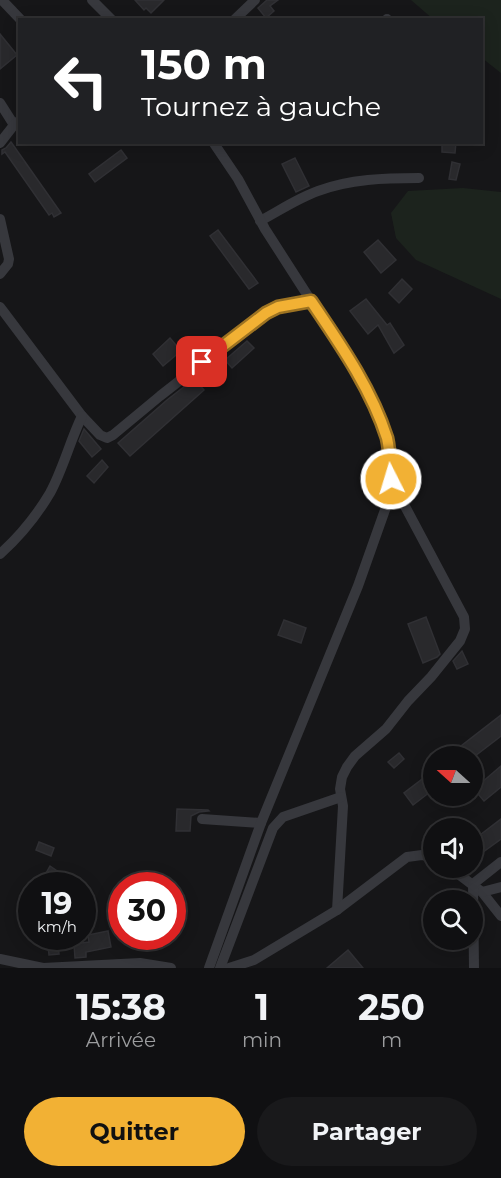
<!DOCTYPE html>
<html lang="fr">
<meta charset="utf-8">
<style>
body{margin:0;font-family:Montserrat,sans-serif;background:#19191b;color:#f1f3f6;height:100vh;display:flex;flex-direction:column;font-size:22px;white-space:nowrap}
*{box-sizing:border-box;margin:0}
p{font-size:20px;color:#9c9d9f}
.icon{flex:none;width:33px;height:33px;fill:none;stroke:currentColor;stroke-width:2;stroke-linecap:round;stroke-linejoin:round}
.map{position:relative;height:968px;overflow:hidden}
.side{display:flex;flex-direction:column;background:#101012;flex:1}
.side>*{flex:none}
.guide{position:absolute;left:18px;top:18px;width:465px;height:126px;border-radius:0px;box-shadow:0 3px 15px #0003,0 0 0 2px #303032;background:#202124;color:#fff;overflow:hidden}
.needle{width:39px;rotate:291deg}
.buttons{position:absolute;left:423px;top:746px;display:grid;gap:12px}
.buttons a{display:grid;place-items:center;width:60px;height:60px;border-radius:50%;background:#101012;box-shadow:0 3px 15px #0003,0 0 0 2px #303032;font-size:30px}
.speed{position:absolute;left:18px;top:872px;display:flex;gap:12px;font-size:30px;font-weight:700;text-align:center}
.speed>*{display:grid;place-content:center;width:78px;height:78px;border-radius:50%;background:#101012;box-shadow:0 3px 15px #0003,0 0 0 2px #303032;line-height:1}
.speed small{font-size:15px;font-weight:400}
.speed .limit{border:9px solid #d22;background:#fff;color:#111}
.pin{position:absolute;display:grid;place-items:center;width:51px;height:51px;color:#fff;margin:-26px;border-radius:12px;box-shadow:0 3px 9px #0006}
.me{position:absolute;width:66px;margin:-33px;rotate:355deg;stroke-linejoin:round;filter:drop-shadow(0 0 4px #0008)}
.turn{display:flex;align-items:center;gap:21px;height:126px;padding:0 24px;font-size:27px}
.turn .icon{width:78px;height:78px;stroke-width:2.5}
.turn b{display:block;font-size:42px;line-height:51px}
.eta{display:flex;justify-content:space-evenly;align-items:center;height:102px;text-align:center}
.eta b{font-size:36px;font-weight:700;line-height:42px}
.action{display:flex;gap:12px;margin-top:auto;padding:12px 24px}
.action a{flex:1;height:69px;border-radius:36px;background:#f2b134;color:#111;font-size:24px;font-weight:700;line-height:69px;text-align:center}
.action a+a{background:#19191b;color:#f1f3f6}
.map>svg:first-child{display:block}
.green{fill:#1c231d}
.building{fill:#29292c;stroke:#303034;stroke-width:1.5}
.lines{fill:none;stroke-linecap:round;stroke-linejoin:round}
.street{stroke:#37383d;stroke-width:10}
.route-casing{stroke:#9d7322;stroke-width:15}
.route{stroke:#f2b134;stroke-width:10}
</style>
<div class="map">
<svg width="501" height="968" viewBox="0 0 501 968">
<rect width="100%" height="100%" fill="#161618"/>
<g class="green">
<polygon points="411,0 501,0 501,73 482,58 482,20 433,19"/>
<polygon points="463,188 501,192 501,299 416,260 396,238 391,213 408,191"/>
</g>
<g class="building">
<polygon points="135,0 164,0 151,13 146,8 144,10"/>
<polygon points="267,0 278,0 270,6 274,11 266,18 258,8"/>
<polygon points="0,34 17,55 0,69"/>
<polygon points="11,142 61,213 54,217 52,213 49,215 5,152 2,154 2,150 6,148"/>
<polygon points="442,142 456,142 455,153 442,152"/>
<polygon points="121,150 127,158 95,182 89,174"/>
<polygon points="295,158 309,186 296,192 282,164"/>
<polygon points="452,162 460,164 456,180 449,179"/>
<polygon points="218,230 258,283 249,289 210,236"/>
<polygon points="378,240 396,260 381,273 364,252"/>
<polygon points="402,279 412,289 399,303 389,293"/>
<polygon points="366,299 387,325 390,323 404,345 394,353 378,325 368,334 350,311"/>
<polygon points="170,338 181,351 163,366 153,354"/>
<polygon points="247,341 254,348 232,368 225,360"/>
<polygon points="194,379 204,390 130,456 118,443 167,400"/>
<polygon points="84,429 101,449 92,457 79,441"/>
<polygon points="102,460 108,467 94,483 87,476"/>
<polygon points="426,617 440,654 437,657 423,663 408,624"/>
<polygon points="284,620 306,628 301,643 278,635"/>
<polygon points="462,651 468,664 457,669 453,661"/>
<polygon points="501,715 501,736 475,756 448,756"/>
<polygon points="399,753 404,759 394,768 388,762"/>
<polygon points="501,766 501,787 484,801 474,789"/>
<polygon points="434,770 434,789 413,805 404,793"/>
<polygon points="177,809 208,810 209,811 199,812 191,816 190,831 176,831"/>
<polygon points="501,819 501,839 472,860 472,841"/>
<polygon points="39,842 54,848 51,856 36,850"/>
<polygon points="50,866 66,877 61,885 46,885 41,882"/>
<polygon points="89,890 92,912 84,914 82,891"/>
<rect x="109" y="912" width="13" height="11"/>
<polygon points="108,931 111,947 86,952 86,957 75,958 74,944 89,942 88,935"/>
<polygon points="47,936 57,936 59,954 49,955"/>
<polygon points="348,950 363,968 327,968"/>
</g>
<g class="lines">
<g class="street">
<polyline points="2,0 21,20"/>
<polyline points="92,0 112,20"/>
<polyline points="234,20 255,0"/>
<polyline points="386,20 387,19"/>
<polyline points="0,103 14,125"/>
<polyline points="0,143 14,125 20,120"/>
<polyline points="0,219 9,259 8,264 0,274"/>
<path d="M260,221c19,-10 38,-23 58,-30 32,-12 67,-13 101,-13"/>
<polyline points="0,307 82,416 100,435 107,438 113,435 160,396 266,313 278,307 311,301"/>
<path d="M0,554c19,-17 37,-39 50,-61 13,-24 20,-52 32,-77"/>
<polyline points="202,819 261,823"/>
<polyline points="449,867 482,892 501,916"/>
<polyline points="482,892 501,887"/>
<polyline points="337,910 343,806 340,789 342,777 347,767 355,756 386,729 408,701 431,677 460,641 465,629 464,617 391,480"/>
<polyline points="0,959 43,968 140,963 171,968"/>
<polyline points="209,968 261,823 358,586 386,507 391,479 387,440 374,404 358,374 265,229 238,179 213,142"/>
<polyline points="220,968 273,828 283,817 341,797"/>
<polyline points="229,968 254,960 337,910 407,857 422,855 434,857"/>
<polyline points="474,968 473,884 501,862"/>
</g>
</g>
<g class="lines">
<g class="route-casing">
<path id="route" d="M202,362l64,-49 12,-6 33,-6c29,43 60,87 76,137 3,13 3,28 4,41"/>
</g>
<use href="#route" class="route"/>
</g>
</svg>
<div class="buttons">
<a><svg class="needle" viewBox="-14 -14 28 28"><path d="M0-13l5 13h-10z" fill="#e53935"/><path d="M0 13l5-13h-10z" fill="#9c9d9f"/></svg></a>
<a><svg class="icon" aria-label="sound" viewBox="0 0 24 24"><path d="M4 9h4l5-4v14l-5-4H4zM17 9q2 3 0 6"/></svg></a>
<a><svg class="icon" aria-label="search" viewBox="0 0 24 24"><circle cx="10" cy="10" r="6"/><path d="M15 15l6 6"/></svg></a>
</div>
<div class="speed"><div>19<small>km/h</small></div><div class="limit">30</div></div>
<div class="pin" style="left:202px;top:362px;background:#d93025"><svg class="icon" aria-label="arrive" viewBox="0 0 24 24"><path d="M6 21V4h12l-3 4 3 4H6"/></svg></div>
<svg class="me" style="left:391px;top:479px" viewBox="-20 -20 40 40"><circle r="17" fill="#f2b134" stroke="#fff" stroke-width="3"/><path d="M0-11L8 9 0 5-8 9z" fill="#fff"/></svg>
<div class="guide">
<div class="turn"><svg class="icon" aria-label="left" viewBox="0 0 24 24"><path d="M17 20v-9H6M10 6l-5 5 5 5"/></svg><div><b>150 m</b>Tournez à gauche</div></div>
</div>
</div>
<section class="side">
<div class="eta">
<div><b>15:38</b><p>Arrivée</p></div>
<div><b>1</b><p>min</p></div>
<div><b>250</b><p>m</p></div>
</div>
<div class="action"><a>Quitter</a><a>Partager</a></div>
</section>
